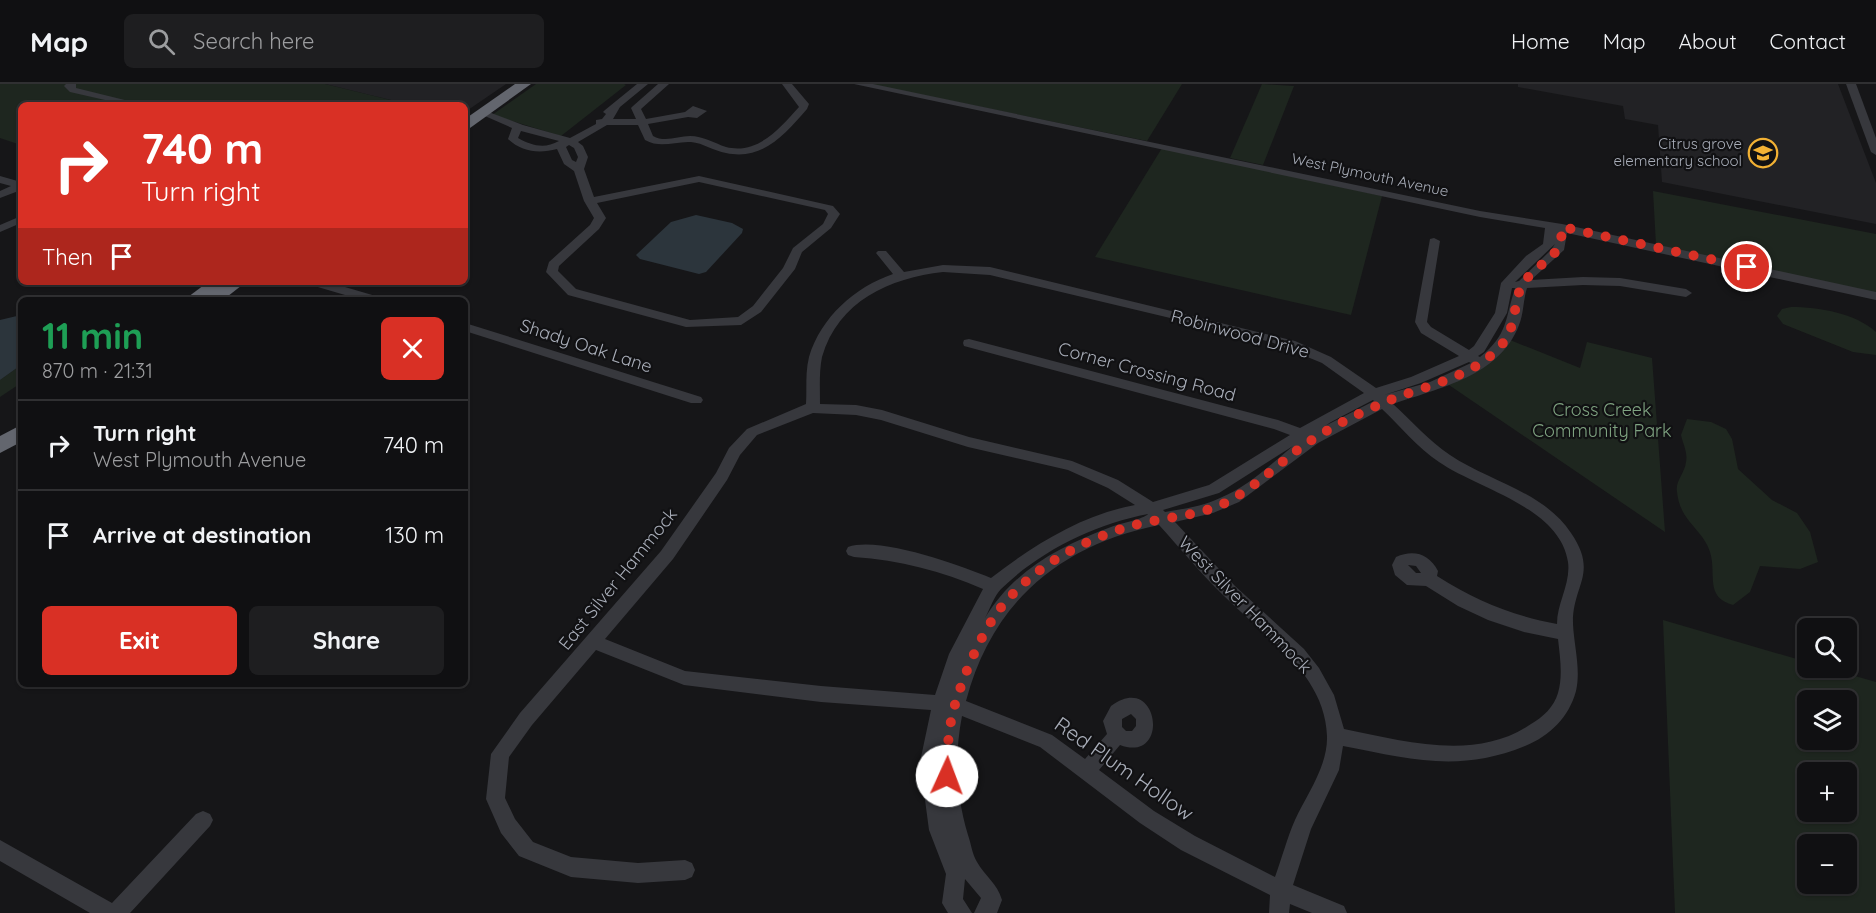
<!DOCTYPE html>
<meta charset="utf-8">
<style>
body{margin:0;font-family:Quicksand,sans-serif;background:#1e1e20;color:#f1f3f6;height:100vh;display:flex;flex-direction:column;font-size:22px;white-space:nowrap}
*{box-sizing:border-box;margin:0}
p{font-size:20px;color:#9c9d9f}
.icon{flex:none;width:33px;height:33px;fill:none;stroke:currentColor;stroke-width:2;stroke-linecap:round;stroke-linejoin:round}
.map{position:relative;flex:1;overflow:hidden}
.sheet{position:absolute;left:18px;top:213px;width:450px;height:390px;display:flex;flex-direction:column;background:#101012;border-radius:9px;box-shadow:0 2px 4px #0004,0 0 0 2px #303032}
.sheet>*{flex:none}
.hud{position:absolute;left:18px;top:18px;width:450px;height:183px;border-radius:9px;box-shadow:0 2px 4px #0004,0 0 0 2px #303032;background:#d93025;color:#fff;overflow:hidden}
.tools{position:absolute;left:1797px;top:534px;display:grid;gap:12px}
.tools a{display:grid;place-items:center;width:60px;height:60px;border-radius:9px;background:#101012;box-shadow:0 2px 4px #0004,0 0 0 2px #303032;font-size:30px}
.pin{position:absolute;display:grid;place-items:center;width:51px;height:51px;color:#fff;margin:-26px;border:3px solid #fff;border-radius:50%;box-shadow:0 2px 6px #0007}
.me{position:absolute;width:66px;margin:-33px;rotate:2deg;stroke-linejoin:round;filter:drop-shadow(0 0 4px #0008)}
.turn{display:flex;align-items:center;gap:21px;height:126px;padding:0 24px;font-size:27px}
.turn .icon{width:78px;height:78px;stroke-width:2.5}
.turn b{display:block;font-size:42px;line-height:51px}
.then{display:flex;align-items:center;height:57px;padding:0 24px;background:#0003;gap:12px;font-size:22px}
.round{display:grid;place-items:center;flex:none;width:63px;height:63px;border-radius:9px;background:#1e1e20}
.summary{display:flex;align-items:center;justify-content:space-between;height:102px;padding:0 24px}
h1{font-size:36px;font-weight:800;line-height:45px;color:#1e9e55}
.action{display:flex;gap:12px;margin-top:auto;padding:12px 24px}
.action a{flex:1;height:69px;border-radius:9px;background:#d93025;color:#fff;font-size:24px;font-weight:800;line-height:69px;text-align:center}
.action a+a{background:#1e1e20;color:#f1f3f6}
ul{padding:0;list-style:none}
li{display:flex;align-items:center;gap:18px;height:90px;padding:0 24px;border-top:2px solid #303032}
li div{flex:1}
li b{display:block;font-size:22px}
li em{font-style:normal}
header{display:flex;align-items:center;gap:36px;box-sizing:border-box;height:84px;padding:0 30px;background:#101012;border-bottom:2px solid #303032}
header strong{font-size:28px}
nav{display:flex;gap:33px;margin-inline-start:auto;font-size:21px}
.search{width:420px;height:54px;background:#1e1e20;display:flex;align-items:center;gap:15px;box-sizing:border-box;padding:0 21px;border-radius:9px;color:#9c9d9f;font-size:22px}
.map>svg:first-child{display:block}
.built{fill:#222225}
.green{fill:#1e261f;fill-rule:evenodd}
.water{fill:#2c353c}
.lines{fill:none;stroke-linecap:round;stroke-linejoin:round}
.minor{fill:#37383d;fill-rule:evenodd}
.highway{fill:#63666e;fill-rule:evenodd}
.route{stroke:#d93025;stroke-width:10;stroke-dasharray:0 18}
.labels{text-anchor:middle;stroke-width:4.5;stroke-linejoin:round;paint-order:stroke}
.far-poi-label{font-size:15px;fill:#a8adb8;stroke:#111113;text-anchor:end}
.far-street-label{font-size:15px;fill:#a8adb8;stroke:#111113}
.street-label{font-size:18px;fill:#a8adb8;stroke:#111113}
.park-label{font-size:18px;fill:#7fa381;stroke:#111113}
.near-street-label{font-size:21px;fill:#a8adb8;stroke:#111113}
</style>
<header>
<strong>Map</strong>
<div class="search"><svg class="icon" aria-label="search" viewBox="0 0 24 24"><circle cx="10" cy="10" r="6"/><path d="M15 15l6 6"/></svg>Search here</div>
<nav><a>Home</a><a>Map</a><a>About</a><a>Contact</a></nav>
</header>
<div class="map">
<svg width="1876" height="829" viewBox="0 0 1876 829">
<rect width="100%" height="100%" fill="#161618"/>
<g class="built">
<polygon points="325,0 506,0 465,28 465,21 411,21"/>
<polygon points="1518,0 1838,0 1876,99 1876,140 1662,98 1658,41 1625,35 1623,22 1518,3"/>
</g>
<g class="green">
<polygon points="0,0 325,0 411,21 21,21 21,61 0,54"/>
<polygon points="536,0 624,0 626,1 561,52 492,31"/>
<polygon points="869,0 1182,0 1147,57"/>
<polygon points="1262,0 1294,2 1263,81 1230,74"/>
<polygon points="1162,64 1382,112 1351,231 1095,173"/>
<polygon points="1653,107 1876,150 1876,209 1656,161"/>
<path d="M1791,223c28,0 64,6 85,25v23l-23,-3 -70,-28 -6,-8 5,-7z"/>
<polygon points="1510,256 1580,284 1587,258 1652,274 1665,448 1446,299"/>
<polygon points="21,281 21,299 0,313 0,296"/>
<path d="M1687,335l24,3 15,7 6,10 6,30 34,31 25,13 13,19 8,30 -18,7 -40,-3 -10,26 -17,13c-29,-8 -16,-31 -23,-53 -7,-23 -30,-30 -33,-60 -2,-11 8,-19 9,-30 2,-9 -3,-18 -5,-27z"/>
<path d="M1663,536l144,42 1,6h19l49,14v231h-201zM1808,616h38v40h-38zM1808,688h38v40h-38zM1808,760h38v40h-38z"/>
</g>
<g class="water">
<polygon points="696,131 732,139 743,145 742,149 706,188 699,190 640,175 636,171 671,138"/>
<polygon points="21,231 21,281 0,296 0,236"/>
</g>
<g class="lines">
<g class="minor">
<polygon points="66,0 76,0 76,4 145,21 127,21 70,8 64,2"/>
<path d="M637,0h11l-28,23 -7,12h23l-5,-11 2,-2 25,-22h11l-28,25 5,10 39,-7 8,-6 14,5 -10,7 -9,-1 -40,7 5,12c12,7 25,0 37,0 13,0 24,7 36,11 32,8 54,-19 73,-40l-17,-23h10l17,20 -2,5c-22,25 -44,52 -81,44 -12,-2 -23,-10 -35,-11 -16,-1 -30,7 -46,-2l-7,-15h-31l-29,17 5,4 5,11 -4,12 10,28 105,-21 134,30 7,8 -9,14 -29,24 -7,17 -34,43 -20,13 -55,2 -118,-32 -22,-23 3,-10 41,-37 4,-7 -10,-17 -10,-30 -10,-7 -7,-15c-18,5 -35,3 -49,-10l4,-11 -34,-15 8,-2 37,14 47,13 26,-14v-4l6,-1 4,-5 -3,-2 2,-2zM521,47l38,10c-14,8 -27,5 -41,-3zM569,61l5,3 4,9 -2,5 -4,-2 -6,-13zM699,98l126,28 3,4 -5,10 -30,24 -10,20 -30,38 -15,11 -48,3 -114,-31 -18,-18 1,-5 40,-37 7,-11 -9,-15z"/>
<path d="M854,0h19l607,127 82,13 314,68v8l-309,-67 -3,17 -33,30 52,-3 37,1 66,11 6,4 -6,4 -66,-11 -37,-1 -56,3c-4,12 -3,25 -8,37 -19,51 -80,63 -126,79 19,17 36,37 57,51 40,27 93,36 121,78 28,41 1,52 2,91 1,22 8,45 3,67 -7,26 -26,45 -51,55 -66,27 -115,13 -182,0l-4,24 -28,59 -18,56 51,21 3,7h-35l-22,-9 -1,9h-20l1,-18 -89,-45 -41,-27 -100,-76 -78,-31c-8,42 -6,78 6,119 3,8 4,19 9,27 8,14 20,21 25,38l-5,13h-23l7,-15 -16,-19 -2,20 9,14h-24l-6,-10 4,-29 -17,-44 -9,-68 11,-52 -110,-8 -137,-17 -88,-35 -64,75 -23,32 -4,41 10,21 18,23 38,15 67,6 47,-3 7,3 3,7 -3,7 -7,3 -47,3 -67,-6 -52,-21 -18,-23 -15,-34 5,-45 29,-41 141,-162 55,-78 13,-25 18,-19 59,-25c1,-15 -1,-31 3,-47 12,-40 46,-70 84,-83l-17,-21 2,-2h8l18,21 39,-7 47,2 305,74 36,16 45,31 35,-11 48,-21 -38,-23 -6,-11 15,-83 4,-1 6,3 -13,81 4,5 38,23 5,-4 21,-33 6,-30 25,-27 17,-12 2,-16 -65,-11zM1555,160l-4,6 -32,31 -4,1zM943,188l47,3 281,67 51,21 42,30 -64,35 -22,-8 -309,-81 -5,1 -1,3 1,3 310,83 16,6 -81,50 -56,17 -35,-22 -46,-19 -103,-24 -87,-27 -26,-5 -36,-1c0,-16 -1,-32 2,-47 16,-56 68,-79 121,-85zM1512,204h3c-10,31 -7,47 -35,69l-2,-1 6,-4 23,-39zM1469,278l2,1 -41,19 -46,13 37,-12zM1373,316l1,1 -49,25 6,-4zM1382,325c19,18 35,38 57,53 39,27 121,45 129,100 3,21 -11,41 -11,62 -47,-9 -80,-23 -120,-48l1,-5c-9,-17 -24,-22 -42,-14l-4,8 3,10 12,10 19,1 32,20 30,14 36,12 34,7c2,18 5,37 0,54 -4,14 -15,24 -27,31 -55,38 -127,17 -187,5l-10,-34 -15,-27 -15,-19 -69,-63 -60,-64 38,-9 26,-11 79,-59zM813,329l43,2 25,5 87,27 100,23 40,18 27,17c-54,10 -101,40 -144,73 -31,-12 -110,-42 -143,-31l-2,4 2,4 6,2c46,3 87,14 129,32l-34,65 -14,41 -114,-9 -136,-15 -80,-32 68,-80 54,-79 13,-25 17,-20zM1293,362c-23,19 -45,41 -73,52 -17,8 -36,11 -55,14l-2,-2 56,-17zM1148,430c-4,5 -27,9 -37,13 -51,19 -97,43 -126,91 5,-9 9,-22 16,-29 39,-38 94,-65 147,-75zM1159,441c22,24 42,49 65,71 40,40 101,77 103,140 1,30 -20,58 -32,84 -8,18 -13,38 -20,57l-80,-41 -41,-25 -55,-41 21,-25c51,19 39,-75 -9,-39l-8,15 4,13 -22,25 -33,-24 -86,-34c26,-99 94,-156 193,-176zM1408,481l8,1 5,7h-5zM1131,630l5,5v7l-4,5h-6l-4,-4v-8z"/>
<polygon points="1846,0 1856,0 1876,54 1876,71 1871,68"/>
<polygon points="0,92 21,98 21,106 0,114 0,107 11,102 0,99"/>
<polygon points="21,132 21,139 0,148 0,141"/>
<polygon points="309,198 328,198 379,213 381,216 362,216 311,201"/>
<polygon points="465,239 701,313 703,316 701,319 691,319 465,247"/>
<polygon points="203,727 210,730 213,736 210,742 130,829 90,829 0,777 0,756 112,819 196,730"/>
</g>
<g class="highway">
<polygon points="515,0 531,0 470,44 465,45 465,35"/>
<polygon points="208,198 246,198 223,216 184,216"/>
<polygon points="21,341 21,358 0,369 0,352"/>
</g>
</g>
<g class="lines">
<path class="route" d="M947,692c0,-23 1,-46 7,-68 10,-35 31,-86 57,-112 31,-34 76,-57 120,-70 31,-9 67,-9 96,-24 27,-14 49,-36 73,-54 25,-18 55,-33 83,-45 38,-17 84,-23 114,-53 23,-23 14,-47 26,-66 16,-25 39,-22 39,-57l185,40"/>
</g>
<defs>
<g id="school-ring" transform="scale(1.5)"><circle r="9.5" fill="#111113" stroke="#f2b134" stroke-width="1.5"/><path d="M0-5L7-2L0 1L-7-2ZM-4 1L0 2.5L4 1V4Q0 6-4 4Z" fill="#f2b134"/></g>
</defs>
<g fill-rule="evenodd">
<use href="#school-ring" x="1763" y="69"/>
</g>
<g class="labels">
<g class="far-poi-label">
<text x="1742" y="65">Citrus grove<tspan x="1742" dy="17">elementary school</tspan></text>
</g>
<g class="far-street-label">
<text transform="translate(1370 91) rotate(12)" y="5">West Plymouth Avenue</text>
</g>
<g class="street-label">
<text transform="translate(1240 250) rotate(15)" y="6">Robinwood Drive</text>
<text transform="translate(586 262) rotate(18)" y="6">Shady Oak Lane</text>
<text transform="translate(1147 288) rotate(15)" y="6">Corner Crossing Road</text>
<text transform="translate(618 495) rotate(-51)" y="6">East Silver Hammock</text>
<text transform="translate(1245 521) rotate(46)" y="6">West Silver Hammock</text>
</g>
<g class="park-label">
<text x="1602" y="332">Cross Creek<tspan x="1602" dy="21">Community Park</tspan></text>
</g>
<g class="near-street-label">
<text transform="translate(1124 685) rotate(35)" y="7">Red Plum Hollow</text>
</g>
</g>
</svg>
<div class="tools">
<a><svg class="icon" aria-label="search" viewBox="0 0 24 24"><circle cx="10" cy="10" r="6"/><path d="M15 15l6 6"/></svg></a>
<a><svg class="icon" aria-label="layers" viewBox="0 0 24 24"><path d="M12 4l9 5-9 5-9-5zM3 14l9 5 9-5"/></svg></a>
<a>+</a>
<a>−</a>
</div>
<div class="pin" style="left:1747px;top:183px;background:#d93025"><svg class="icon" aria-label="arrive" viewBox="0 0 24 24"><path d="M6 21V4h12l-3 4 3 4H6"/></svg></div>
<svg class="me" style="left:947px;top:692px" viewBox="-20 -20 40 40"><circle r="19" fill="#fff"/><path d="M0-13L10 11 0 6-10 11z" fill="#d93025"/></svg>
<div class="hud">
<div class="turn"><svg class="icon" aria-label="right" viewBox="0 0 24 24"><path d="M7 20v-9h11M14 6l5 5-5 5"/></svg><div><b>740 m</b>Turn right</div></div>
<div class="then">Then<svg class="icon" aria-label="arrive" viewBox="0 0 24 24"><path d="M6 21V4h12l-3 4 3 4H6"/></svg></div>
</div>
<section class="sheet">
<div class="summary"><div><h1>11 min</h1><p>870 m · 21:31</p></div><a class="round" style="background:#d93025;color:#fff"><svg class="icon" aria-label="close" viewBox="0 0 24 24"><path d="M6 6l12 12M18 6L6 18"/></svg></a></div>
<ul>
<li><svg class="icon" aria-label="right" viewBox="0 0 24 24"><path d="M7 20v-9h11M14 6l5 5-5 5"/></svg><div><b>Turn right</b><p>West Plymouth Avenue</p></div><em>740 m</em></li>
<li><svg class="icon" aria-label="arrive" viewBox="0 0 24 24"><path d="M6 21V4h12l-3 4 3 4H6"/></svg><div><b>Arrive at destination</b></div><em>130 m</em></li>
</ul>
<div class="action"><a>Exit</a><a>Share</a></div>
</section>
</div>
